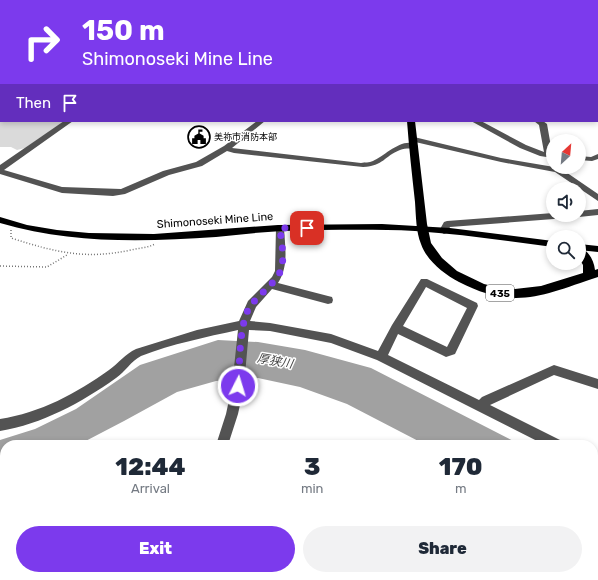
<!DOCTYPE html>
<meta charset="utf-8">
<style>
body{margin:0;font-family:Rubik,"Noto Sans JP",sans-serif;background:#f2f2f3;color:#1f2937;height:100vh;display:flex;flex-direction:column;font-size:15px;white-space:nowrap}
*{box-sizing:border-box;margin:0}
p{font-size:13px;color:#747a83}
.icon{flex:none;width:22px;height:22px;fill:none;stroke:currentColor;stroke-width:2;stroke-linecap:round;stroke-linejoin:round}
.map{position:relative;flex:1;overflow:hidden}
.drawer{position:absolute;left:0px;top:440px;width:598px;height:140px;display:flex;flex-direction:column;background:#fff;border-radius:16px 16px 0 0;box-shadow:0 2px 6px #0003}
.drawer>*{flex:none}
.banner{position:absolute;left:0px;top:0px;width:598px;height:122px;box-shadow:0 2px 6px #0003;background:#7c3aed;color:#fff;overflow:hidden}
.needle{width:26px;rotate:26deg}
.buttons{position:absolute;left:546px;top:134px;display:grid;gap:8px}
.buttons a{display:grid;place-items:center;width:40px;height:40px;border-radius:50%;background:#fff;box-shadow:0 2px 6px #0003;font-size:20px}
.pin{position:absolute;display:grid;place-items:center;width:34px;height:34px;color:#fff;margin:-17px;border-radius:8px;box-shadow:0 2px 6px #0006}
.me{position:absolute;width:44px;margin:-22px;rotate:5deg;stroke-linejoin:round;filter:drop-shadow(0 0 3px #0008)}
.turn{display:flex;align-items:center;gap:14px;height:84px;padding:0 16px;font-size:18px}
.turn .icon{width:52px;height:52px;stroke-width:2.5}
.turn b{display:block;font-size:28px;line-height:34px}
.then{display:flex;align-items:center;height:38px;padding:0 16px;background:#0003;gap:8px;font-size:15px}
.eta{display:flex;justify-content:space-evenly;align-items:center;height:68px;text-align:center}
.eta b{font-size:24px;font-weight:800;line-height:28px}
.cta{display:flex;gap:8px;margin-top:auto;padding:8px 16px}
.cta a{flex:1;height:46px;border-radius:24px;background:#7c3aed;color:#fff;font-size:16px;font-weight:800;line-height:46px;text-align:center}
.cta a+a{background:#f2f2f3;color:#1f2937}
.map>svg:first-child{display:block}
.green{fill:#dadada}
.water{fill:#a1a1a1}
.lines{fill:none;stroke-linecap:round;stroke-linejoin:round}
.river{fill:#a1a1a1;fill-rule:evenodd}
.path{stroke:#757575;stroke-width:1.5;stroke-dasharray:1 2;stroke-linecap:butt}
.minor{fill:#535353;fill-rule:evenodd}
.major{fill:#000;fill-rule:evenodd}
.highway{fill:#000;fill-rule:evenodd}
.route{stroke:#7c3aed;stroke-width:7;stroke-dasharray:0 12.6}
.labels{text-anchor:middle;stroke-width:3;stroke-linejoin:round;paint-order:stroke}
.far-poi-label{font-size:9px;fill:#000;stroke:#fff;text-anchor:start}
.shield{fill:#fff;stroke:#4c4c4c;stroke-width:1}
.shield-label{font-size:10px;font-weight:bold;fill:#000}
.street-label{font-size:11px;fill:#000;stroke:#fff}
.water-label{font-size:12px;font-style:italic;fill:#424242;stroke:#fff}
</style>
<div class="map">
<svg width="598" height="580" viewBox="0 0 598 580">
<rect width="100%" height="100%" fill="#fff"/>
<g class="green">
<polygon points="0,0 158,0 161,1 1,1 1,121 74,121 41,137 25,148 17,150 11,147 0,147"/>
<polygon points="238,0 544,0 547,1 240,1"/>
</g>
<g class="water">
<polygon points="218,340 258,342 305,350 371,368 521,445 426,445 347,404 300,387 258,378 216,381 177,392 124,421 78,445 5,445 5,473 0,474 0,440 35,429 76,409 140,365"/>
<polygon points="593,482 598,485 598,537 593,534"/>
</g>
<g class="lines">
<polygon class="river" points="444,575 468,575 467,580 443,580"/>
<g class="path">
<path d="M11,230v8c44,14 74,22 120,12 8,-2 16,-2 24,-6"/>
<polyline points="0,266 47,267 67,255"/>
</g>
<g class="minor">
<polygon points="337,0 343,0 336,1"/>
<rect x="597" y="97" width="1" height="4"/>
<path d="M64,121h9l-69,49 58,17 59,2 42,-18 33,-9 28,-16 33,-25h8l-33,27 129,15c4,-1 8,0 12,-2 12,-5 31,-26 45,-15 -5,4 -12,1 -18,4 -16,6 -16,16 -37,17l-129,-14 -7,-2 -25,15 -33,9 -44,19 -12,2 -51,-3 -62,-19v-9z"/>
<polygon points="471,121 481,121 526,145 544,152 539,125 534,121 543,121 547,124 553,158 540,156 520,148"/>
<polygon points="411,137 414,137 501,158 560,168 598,194 598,201 555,172 501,162 411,141"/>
<polygon points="598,154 598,159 592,161 579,160 579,156 591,157"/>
<polygon points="598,209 598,215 579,217 575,215 579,215 579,211"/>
<polygon points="553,213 553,215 571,215 567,218 450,227 447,233 444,234 439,231 444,222 447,221"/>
<path d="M280,225l4,3c1,19 5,38 -6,55l50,13 4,1 1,3 -1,3 -4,1 -56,-15 -16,18 -6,14 20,2 61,11 47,17 14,-26 29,-46h6l50,24 1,3 -23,48 -9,3 -4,-2 -44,-21 -10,21 91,45 3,-3 72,-32 44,14v10l-44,-14 -64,30 72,36 2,4h-19l-168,-85 -46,-17 -61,-12 -21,-1 -5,56 -6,28 -10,31h-12l10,-31 6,-28 6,-56c-32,7 -66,14 -97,26 -10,5 -16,16 -25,22 -35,25 -74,46 -116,53v-12c40,-6 77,-26 109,-49 10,-7 16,-16 27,-21l61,-19 42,-9 9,-20 24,-24 3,-6 1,-43zM426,287l41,21 -20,39 -44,-21z"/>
<polygon points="593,457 598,459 598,471 593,469"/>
<polygon points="0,552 5,553 5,567 0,566"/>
<polygon points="50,575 80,575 82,580 52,580"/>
<polygon points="189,575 203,575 202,580 188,580"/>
</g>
<g class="major">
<path d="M0,217l27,8 30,5 32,3 65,1 124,-9 104,-1 68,4 103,13v6c-46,-6 -92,-13 -138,-16 -44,-2 -89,-1 -133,0 -22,1 -44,4 -66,6 -73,5 -145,7 -216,-14z"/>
<polygon points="579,244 598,246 598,252 579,250"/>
</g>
<g class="highway">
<polygon points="178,0 186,0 187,1 179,1"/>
<path d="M407,121h8l12,103 4,19 11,15 15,13 27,13 17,4 14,1 26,-3 42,-13v-8l-4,-7v-11c9,3 15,13 16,23l3,-1v8c-55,18 -83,34 -139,5 -15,-8 -32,-21 -38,-38 -5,-12 -5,-28 -6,-42 -3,-27 -6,-54 -8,-81z"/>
</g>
</g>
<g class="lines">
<path class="route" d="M238,386c2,-21 1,-58 10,-76 8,-15 27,-25 33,-40 4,-12 0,-30 -1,-42h27"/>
</g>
<defs>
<g id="civic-ring" transform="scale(1.15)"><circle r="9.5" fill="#fff" stroke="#000" stroke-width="1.5"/><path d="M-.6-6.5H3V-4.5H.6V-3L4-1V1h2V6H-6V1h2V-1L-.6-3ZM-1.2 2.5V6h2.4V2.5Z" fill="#000"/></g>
</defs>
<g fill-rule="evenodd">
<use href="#civic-ring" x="199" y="137"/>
</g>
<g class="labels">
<g class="far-poi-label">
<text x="214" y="140">美祢市消防本部</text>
</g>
<rect class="shield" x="486" y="285" width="28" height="16" rx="3"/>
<g class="shield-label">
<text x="500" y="297">435</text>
</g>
<g class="street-label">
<text transform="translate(215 220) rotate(-4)" y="4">Shimonoseki Mine Line</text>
</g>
<g class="water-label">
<text transform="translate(275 361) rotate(10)" y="4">厚狭川</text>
</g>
</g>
</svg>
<div class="buttons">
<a><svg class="needle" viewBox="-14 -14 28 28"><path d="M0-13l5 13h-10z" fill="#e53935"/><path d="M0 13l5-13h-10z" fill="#747a83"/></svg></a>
<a><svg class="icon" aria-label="sound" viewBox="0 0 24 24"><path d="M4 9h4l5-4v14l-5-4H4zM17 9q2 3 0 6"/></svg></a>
<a><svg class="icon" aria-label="search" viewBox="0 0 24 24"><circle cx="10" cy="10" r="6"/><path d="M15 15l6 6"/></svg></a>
</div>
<div class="pin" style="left:307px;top:228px;background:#d93025"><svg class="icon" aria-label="arrive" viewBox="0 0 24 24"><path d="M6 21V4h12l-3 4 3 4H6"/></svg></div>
<svg class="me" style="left:238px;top:386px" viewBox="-20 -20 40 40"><circle r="17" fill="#7c3aed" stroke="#fff" stroke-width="3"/><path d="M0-11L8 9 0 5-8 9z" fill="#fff"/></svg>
<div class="banner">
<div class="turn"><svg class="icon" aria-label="right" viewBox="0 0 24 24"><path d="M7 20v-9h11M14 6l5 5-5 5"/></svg><div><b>150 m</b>Shimonoseki Mine Line</div></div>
<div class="then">Then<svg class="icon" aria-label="arrive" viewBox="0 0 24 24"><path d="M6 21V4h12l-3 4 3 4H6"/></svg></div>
</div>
<section class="drawer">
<div class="eta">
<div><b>12:44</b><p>Arrival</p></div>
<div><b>3</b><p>min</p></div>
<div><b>170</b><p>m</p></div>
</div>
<div class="cta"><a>Exit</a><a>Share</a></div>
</section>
</div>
